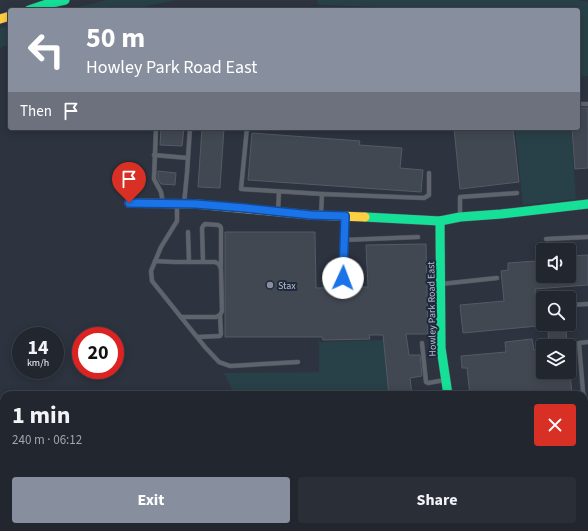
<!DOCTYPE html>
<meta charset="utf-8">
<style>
body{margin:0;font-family:"Source Sans 3",sans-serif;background:#2a2e37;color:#f1f3f6;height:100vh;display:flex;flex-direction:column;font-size:15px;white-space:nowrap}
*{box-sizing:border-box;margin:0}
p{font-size:13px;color:#a2a5aa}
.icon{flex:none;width:22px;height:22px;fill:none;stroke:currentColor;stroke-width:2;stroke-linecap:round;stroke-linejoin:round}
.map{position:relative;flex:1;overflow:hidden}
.panel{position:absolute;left:0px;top:391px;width:588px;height:140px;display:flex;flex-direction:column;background:#22262f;border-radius:12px 12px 0 0;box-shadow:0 2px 10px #0003,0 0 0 1px #3f434b}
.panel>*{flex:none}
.banner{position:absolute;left:8px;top:8px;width:572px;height:122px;border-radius:4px;box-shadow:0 2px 10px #0003,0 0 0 1px #3f434b;background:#878e9d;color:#fff;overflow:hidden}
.tools{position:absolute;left:536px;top:243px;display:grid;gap:8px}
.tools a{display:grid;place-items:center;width:40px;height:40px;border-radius:4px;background:#22262f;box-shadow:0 2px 10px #0003,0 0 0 1px #3f434b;font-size:20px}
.speed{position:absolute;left:12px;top:327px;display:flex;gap:8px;font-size:20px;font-weight:700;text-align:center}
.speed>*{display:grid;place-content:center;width:52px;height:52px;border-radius:50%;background:#22262f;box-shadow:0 2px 10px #0003,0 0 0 1px #3f434b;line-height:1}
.speed small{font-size:10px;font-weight:400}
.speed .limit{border:6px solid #d22;background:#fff;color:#111}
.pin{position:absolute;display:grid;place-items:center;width:34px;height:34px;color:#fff;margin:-41px -17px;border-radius:50% 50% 50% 0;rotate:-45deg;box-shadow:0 0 4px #0007}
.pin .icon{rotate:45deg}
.me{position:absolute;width:44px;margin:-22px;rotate:2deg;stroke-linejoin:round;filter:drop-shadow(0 0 3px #0008)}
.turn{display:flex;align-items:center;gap:14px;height:84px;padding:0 12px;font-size:18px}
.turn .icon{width:52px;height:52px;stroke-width:2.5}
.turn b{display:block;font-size:28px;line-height:34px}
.then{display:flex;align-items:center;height:38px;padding:0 12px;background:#0003;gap:8px;font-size:15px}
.round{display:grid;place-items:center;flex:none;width:42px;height:42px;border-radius:4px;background:#2a2e37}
.overview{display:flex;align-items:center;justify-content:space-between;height:68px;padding:0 12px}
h1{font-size:24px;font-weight:700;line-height:30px}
.button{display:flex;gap:8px;margin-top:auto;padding:8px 12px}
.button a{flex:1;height:46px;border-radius:4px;background:#878e9d;color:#fff;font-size:16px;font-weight:700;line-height:46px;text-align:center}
.button a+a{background:#2a2e37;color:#f1f3f6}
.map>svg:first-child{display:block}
.green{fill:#284047}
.building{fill:#424852;stroke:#555b66}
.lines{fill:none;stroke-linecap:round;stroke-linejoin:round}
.lane-casing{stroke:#4b505b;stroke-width:5}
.street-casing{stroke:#4b505b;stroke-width:9}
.fast-casing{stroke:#4b505b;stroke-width:10}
.slow-casing{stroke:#4b505b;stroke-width:10}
.lane{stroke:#5e636c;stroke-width:4}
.street{stroke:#5e636c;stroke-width:8}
.fast{stroke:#16e098;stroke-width:9}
.slow{stroke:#ffcf43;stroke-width:9}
.route-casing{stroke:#114b97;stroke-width:10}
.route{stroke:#1a73e8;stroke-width:7}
.poi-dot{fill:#878e9d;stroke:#1e293c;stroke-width:1.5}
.labels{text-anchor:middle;stroke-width:4;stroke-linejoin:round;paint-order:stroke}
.poi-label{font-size:10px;fill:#b8bfcf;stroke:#1e293c;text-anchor:start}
.street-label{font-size:10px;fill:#b8bfcf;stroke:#1e293c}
</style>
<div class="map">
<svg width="588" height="531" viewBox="0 0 588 531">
<rect width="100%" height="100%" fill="#2d333f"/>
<g class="green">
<polygon points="107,0 177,0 128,10 65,10"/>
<polygon points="317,0 577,0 588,2 588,76 578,77 578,10 406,10 378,7 318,5"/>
<polygon points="10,25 10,44 0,48 0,28"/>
<polygon points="515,128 571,128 576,199 523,205"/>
<polygon points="383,340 389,395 235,395 224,373 319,372 319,342"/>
<polygon points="376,527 481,527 482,531 378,531"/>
</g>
<g class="building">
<polygon points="578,108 588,108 588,168 575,169 572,128 578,128"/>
<polygon points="161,128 184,128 182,146 160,145"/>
<polygon points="202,128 224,128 220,188 198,187"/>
<polygon points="454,128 513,128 519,182 460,189"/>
<polygon points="252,133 360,141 359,145 402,148 400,168 423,170 421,192 248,180"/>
<polygon points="158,171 176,173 175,185 161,184 158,179"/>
<polygon points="225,232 315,232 316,288 368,287 366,245 426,244 428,334 406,334 409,355 420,355 422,376 410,378 412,395 389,395 383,335 369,335 370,339 323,340 322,337 225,337"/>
<polygon points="588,255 588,285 535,289 538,326 463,333 460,305 504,301 501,271 508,270 508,263 536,261 536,259 543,258 543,276 569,276 569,256"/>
<polygon points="566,329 567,346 549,346 548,330"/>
<polygon points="532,339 534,350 543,349 543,372 570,372 572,395 470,395 467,368 462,368 461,356 506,352 505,342"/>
</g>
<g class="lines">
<g class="lane-casing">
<g id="lane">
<polyline points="581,104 588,104"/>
<polyline points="156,128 154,179 161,192 163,203"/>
<polyline points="247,128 241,189 322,194"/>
<polyline points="154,155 188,158"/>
<polyline points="177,204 177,221 161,247 151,271 152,281 205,347 219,362 230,366 298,362"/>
<polyline points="184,204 187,173 190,128"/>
<polyline points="278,211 279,192"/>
<polyline points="321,215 322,194 424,198 429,195 429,173"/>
<polyline points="460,217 460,197 517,193"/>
<polyline points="188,232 189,262"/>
<polyline points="546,239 588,237"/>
<polyline points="344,240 418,237"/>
<polyline points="155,261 174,262 215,262 219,264 221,269 222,311 220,315 216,317 181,317"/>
<polyline points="203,262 202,228 203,226 205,224 218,225 220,226 221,228 221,266"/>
<polyline points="343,279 345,216"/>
<polyline points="441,284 497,278"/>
<polyline points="569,305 588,304"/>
<polyline points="198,337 220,336 221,334 220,315"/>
<polyline points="422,343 426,382 428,383 445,380"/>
<polyline points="584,395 583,392 579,343 588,342"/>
<polyline points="584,395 588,407"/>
<polyline points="584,453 588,451"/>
<polyline points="186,527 187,531"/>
</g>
</g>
<g class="street-casing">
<g id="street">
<polyline points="240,527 242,531"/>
<polyline points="299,527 301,531"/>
<polyline points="347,527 348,531"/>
<polyline points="486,527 487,531"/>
</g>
</g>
<g class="fast-casing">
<g id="fast">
<polyline points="29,10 47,4 65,0"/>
<polyline points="365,217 440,221 460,217 501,214 588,204"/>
<polyline points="440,221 441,348 448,395"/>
</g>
</g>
<g class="slow-casing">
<g id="slow">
<polyline points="0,19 10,16"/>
<polyline points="129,203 196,204 311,215 365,217"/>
</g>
</g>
<use href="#lane" class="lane"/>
<use href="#street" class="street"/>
<use href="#fast" class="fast"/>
<use href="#slow" class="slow"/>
</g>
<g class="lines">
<g class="route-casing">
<polyline id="route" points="129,203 196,204 245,208 311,215 345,216 343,278"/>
</g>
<use href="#route" class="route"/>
</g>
<circle class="poi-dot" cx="270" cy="285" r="4"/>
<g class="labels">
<g class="poi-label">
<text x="278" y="289">Stax</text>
</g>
<g class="street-label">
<text transform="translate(431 309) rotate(-91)" y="4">Howley Park Road East</text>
</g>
</g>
</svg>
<div class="tools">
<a><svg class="icon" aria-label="sound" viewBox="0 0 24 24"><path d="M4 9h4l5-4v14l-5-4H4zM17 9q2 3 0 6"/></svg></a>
<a><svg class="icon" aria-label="search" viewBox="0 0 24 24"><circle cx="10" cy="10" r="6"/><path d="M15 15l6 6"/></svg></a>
<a><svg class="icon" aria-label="layers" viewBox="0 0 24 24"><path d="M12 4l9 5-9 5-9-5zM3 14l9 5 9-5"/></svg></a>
</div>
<div class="speed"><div>14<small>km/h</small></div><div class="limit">20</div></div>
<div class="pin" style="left:129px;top:203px;background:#d93025"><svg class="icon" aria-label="arrive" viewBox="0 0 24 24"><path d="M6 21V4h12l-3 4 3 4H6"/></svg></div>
<svg class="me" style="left:343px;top:278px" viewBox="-20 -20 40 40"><circle r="19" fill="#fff"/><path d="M0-13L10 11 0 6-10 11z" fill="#1a73e8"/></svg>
<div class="banner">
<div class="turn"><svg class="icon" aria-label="left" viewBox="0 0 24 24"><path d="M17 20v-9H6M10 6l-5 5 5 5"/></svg><div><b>50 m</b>Howley Park Road East</div></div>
<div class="then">Then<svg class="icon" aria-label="arrive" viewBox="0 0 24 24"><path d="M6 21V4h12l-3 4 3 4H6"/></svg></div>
</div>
<section class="panel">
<div class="overview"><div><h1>1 min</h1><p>240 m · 06:12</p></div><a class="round" style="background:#d93025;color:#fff"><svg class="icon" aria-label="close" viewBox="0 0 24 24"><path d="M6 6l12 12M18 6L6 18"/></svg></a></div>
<div class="button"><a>Exit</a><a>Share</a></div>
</section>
</div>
